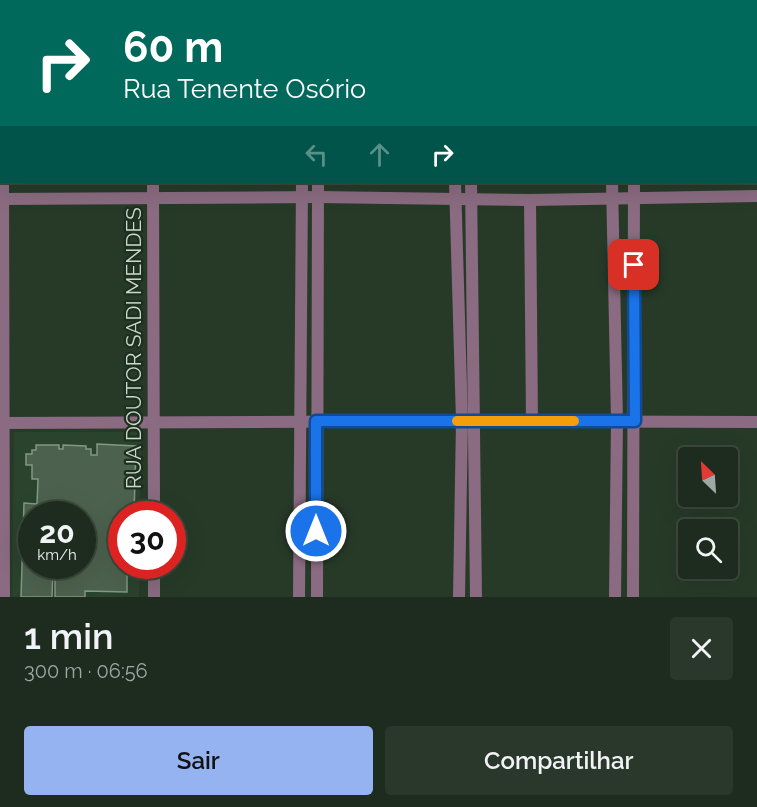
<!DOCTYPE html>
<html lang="pt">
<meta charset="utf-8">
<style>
body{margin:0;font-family:Raleway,sans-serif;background:#2a382b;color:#f1f3f6;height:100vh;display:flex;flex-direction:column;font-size:22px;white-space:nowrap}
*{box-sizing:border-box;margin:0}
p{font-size:20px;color:#a0a7a4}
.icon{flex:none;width:33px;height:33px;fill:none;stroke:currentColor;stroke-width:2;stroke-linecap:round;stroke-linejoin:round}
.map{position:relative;height:597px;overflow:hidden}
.drawer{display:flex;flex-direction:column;background:#1d2c1e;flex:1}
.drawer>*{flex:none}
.banner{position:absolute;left:0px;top:0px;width:758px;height:183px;box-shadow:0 6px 24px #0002,0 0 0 2px #3b483c;background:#00695c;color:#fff;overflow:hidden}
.needle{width:39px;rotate:335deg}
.fabs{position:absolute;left:678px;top:447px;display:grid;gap:12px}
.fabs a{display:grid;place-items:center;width:60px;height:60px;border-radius:6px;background:#1d2c1e;box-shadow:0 6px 24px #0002,0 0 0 2px #3b483c;font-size:30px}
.speed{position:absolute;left:18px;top:501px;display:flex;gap:12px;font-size:30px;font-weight:700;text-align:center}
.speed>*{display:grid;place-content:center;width:78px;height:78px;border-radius:50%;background:#1d2c1e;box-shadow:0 6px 24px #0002,0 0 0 2px #3b483c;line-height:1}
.speed small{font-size:15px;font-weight:400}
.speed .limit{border:9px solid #d22;background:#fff;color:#111}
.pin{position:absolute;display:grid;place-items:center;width:51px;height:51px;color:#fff;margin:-26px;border-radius:12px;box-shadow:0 3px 9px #0006}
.me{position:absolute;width:66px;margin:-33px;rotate:0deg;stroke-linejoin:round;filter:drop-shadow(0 0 4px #0008)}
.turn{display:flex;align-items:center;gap:21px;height:126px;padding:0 24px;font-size:27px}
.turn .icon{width:78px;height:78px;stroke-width:2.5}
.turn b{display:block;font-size:42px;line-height:51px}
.lanes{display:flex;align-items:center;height:57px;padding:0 24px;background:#0003;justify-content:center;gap:30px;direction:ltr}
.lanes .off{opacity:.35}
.round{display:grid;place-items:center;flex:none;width:63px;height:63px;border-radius:6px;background:#2a382b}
.overview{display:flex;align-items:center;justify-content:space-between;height:102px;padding:0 24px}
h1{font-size:36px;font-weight:600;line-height:45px}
.button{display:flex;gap:12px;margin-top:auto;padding:12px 24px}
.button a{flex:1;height:69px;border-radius:6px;background:#95b2f1;color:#111;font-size:24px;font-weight:600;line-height:69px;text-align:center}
.button a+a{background:#2a382b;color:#f1f3f6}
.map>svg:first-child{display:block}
.built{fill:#2a432c;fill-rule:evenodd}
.building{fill:#4d624e;stroke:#829883;stroke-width:1.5}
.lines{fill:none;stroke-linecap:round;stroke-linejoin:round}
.service{stroke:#8a6b81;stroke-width:6}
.minor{stroke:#8a6b81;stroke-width:12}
.tertiary{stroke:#8a6b81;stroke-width:12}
.primary{stroke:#dea0cd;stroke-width:15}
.route-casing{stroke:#114b97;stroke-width:15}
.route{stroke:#1a73e8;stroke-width:10}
.slow{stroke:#f59e0b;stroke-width:10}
.labels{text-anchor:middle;stroke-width:4.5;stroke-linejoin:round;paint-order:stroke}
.street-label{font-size:21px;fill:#ccd7cc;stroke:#1d2f1e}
</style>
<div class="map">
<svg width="757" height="597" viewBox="0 0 757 597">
<rect width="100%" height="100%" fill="#273a28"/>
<path class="built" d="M14,432h127l-1,82h-18v52h18l-1,31h-127zM32,514h50v52h-50z"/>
<polygon class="building" points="97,444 136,446 134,514 122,514 122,566 127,566 127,592 85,591 85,597 55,597 55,566 82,566 82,514 57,514 57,508 55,508 54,514 32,514 32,566 53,566 52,597 21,597 24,503 37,504 38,479 32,479 32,465 26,465 26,454 32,454 32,450 36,450 36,445 59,445 59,449 63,449 63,445 86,446 86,449 91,449 91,455 97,455"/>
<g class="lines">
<g class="service">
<polyline points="577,0 577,2"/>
<polyline points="523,2 523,0"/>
</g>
<g class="minor">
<polyline points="154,0 154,2"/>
<polyline points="303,0 303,2"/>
<polyline points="456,0 456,2"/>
<polyline points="635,0 635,2"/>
<polyline points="319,2 319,0"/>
<polyline points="475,2 475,0"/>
<polyline points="613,2 613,0"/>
<polyline points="3,182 4,597"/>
<polyline points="455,182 462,421 459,597"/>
<polyline points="471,182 476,597"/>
<polyline points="612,182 617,421 615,597"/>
<polyline points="0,199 318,197 530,200 757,196"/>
<polyline points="530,200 532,421"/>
<polyline points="0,423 462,421 757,422"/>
<polyline points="299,597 302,182"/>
<polyline points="317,597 318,182"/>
<polyline points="633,597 634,182"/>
</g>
<g class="tertiary">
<polyline points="153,182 154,514"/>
<polyline points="154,566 154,597"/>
</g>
<g class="primary">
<polyline points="756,42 757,42"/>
<polyline points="0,48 2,48"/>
</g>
</g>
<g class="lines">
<g class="route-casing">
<polyline id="route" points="316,531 316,421 635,421 634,265"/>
</g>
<use href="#route" class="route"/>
<polyline class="slow" points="457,421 574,421"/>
</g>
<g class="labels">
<g class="street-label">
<text transform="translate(134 348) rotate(-90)" y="7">RUA DOUTOR SADI MENDES</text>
</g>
</g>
</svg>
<div class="fabs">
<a><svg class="needle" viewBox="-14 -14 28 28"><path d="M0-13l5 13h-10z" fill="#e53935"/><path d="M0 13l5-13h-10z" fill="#a0a7a4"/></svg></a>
<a><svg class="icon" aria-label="search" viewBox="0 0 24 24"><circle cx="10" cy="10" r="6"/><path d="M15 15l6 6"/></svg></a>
</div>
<div class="speed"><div>20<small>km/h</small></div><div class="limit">30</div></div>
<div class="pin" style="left:634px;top:265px;background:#d93025"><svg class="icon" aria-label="arrive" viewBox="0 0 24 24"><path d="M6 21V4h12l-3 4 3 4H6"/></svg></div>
<svg class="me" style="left:316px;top:531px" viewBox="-20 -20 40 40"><circle r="17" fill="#1a73e8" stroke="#fff" stroke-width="3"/><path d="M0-11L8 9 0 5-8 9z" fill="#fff"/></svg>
<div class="banner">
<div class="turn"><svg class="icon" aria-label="right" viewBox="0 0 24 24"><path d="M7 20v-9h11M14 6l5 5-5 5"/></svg><div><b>60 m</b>Rua Tenente Osório</div></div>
<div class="lanes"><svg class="icon off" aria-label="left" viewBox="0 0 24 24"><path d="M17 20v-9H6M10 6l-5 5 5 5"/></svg><svg class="icon off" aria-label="ahead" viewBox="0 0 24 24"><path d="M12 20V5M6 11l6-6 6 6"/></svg><svg class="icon" aria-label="right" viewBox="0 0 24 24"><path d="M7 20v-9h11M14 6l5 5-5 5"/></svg></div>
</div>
</div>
<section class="drawer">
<div class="overview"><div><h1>1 min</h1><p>300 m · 06:56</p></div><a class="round"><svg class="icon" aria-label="close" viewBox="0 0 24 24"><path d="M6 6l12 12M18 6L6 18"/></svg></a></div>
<div class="button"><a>Sair</a><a>Compartilhar</a></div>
</section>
